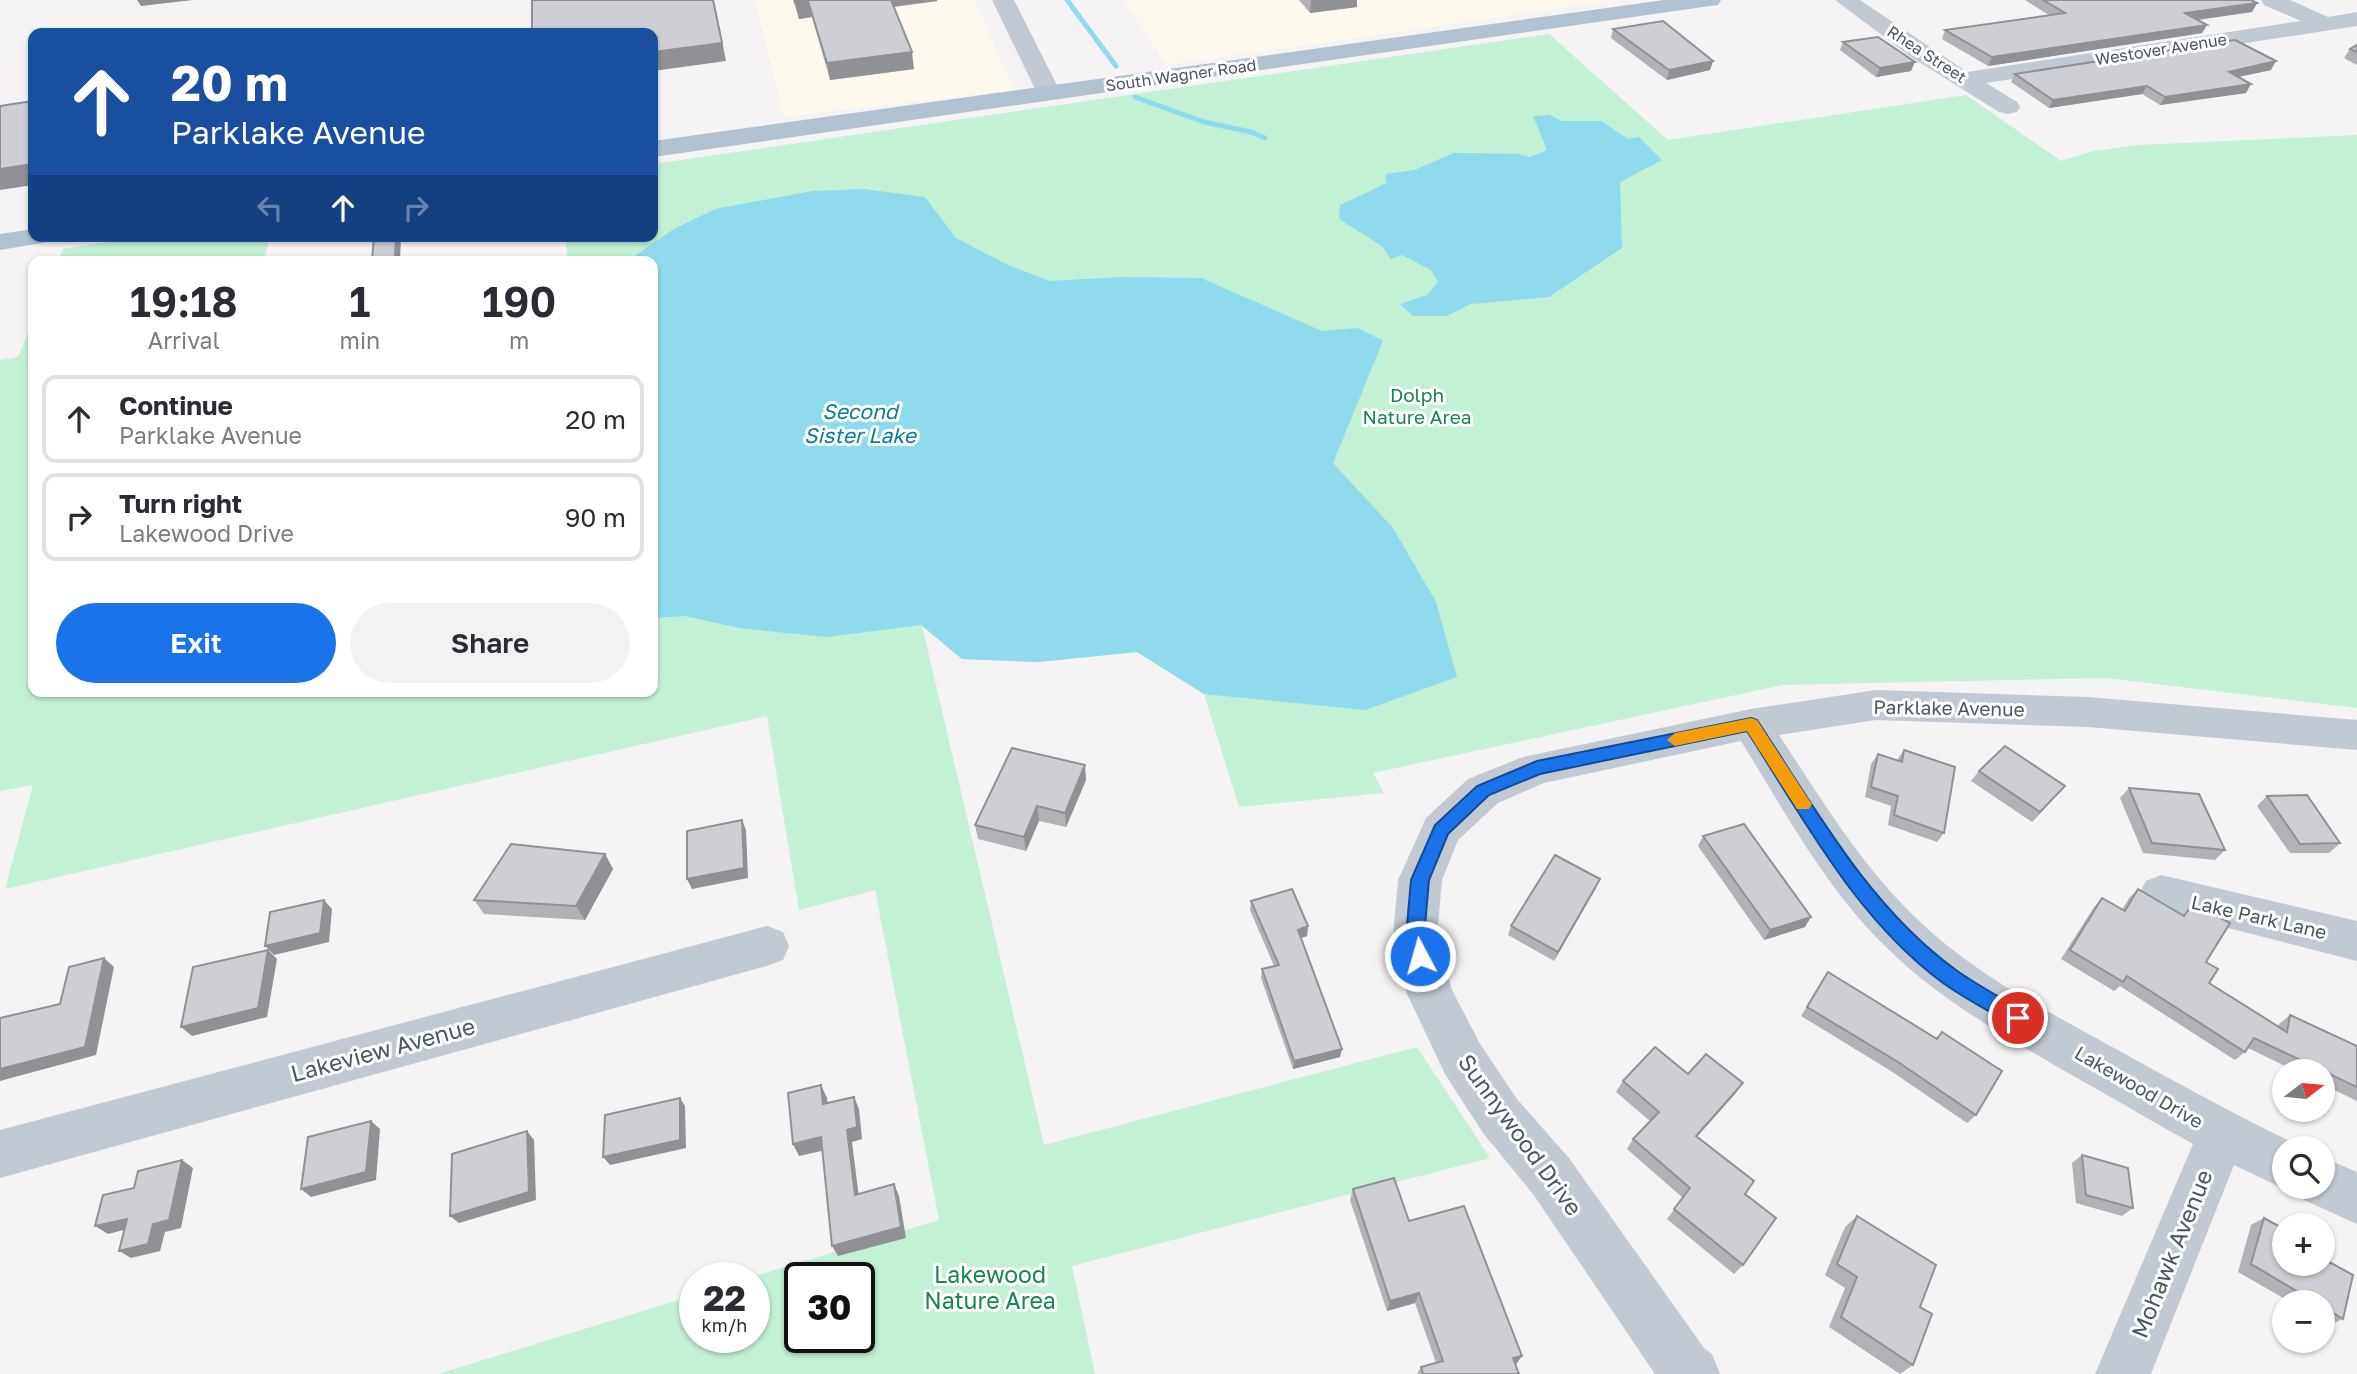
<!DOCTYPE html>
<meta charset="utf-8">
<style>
body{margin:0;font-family:"Golos Text",sans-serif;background:#f2f2f3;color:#2b2b33;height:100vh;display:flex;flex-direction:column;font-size:26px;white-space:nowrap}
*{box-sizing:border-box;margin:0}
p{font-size:23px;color:#7c7c81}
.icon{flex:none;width:38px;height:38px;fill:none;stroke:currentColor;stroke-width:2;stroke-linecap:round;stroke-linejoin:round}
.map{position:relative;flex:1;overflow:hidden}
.side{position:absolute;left:28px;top:256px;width:630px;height:441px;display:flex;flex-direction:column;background:#fff;border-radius:14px;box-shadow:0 2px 5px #0004}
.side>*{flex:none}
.hud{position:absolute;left:28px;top:28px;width:630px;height:214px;border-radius:14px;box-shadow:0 2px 5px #0004;background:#1a4fa0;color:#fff;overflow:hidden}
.needle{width:46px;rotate:74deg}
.controls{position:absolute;left:2272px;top:1059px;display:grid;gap:14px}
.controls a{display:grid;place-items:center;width:63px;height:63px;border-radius:50%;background:#fff;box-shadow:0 2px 5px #0004;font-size:35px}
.speed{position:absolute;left:679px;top:1262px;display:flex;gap:14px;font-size:35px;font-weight:700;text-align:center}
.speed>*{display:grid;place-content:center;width:91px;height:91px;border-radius:50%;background:#fff;box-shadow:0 2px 5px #0004;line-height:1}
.speed small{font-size:18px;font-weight:400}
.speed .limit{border:4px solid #111;border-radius:10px;background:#fff;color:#111}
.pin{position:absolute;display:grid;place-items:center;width:60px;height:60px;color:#fff;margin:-30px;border:4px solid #fff;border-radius:50%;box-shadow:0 2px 7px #0007}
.me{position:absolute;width:77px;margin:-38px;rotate:354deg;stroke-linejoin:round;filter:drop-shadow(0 0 5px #0008)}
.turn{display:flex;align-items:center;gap:24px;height:147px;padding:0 28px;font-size:32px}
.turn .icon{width:91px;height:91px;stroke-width:2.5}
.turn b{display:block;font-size:49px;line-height:60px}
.lanes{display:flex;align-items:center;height:66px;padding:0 28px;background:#0003;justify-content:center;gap:35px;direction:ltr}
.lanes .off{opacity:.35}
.eta{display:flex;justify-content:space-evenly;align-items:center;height:119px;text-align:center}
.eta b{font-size:42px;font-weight:600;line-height:49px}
.action{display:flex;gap:14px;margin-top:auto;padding:14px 28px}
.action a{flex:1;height:80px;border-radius:42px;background:#1a73e8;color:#fff;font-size:28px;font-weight:600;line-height:80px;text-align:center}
.action a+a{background:#f2f2f3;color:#2b2b33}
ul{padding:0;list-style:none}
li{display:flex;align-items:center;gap:21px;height:88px;margin:0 14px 10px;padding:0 14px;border:4px solid #e1e1e2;border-radius:14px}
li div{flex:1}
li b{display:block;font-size:26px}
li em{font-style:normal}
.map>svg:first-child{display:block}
.commercial{fill:#fdf9ef}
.green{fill:#c3f1d5;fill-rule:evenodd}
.water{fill:#90daee}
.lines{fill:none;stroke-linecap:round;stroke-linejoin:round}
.stream{stroke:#90daee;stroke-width:5}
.minor{fill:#c1cad2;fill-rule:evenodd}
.major{fill:#b3c2d1;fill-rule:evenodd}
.wall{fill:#b0b2b7}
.shaded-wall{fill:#909195}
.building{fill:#cdcfd5;stroke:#909195;stroke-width:2}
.route{fill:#1a73e8;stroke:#114b97;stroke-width:2}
.slow{fill:#f59e0b}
.labels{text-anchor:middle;stroke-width:6;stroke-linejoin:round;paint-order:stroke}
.far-street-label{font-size:16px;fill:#4a5661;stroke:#fff}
.park-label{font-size:19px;fill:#17864f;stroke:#fff}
.street-label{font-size:19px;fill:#4a5661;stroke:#fff}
.water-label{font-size:21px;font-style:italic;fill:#0c7c9b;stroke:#fff}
.near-street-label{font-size:23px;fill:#4a5661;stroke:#fff}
.near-park-label{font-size:23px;fill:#17864f;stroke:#fff}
</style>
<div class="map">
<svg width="2357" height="1374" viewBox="0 0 2357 1374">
<rect width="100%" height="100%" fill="#f5f3f3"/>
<g class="commercial">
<polygon points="755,0 975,0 1014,90 783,117"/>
<polygon points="1124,0 1621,0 1166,65"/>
</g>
<g class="green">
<path d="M1549,34l119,106 298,-45 95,66 33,-10 44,-6 219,-10v573l-251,-30 -324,7 -409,88 11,20 -145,14 -35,-113 -67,-42 -99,10 -76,-3 -40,-33 122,519 373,-98 73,111 -418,108 23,108h-657l257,-79v42h59v-59l-2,-1 187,-57 -64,-330 -76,20 -32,-194 -762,173 28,-104 -33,6v-431l18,-3 15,-36v370h620v-430h-86l-1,-25h87v-72zM800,1278h59v59h-59z"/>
<polygon points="146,236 270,236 264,261 58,261 63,249"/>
</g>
<g class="water">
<polygon points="1549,115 1562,121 1601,121 1628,139 1639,137 1662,160 1620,182 1622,248 1549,297 1471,304 1447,316 1413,316 1400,304 1427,295 1438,282 1431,270 1402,255 1391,259 1382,246 1339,219 1340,205 1387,183 1385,174 1415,170 1453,153 1518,154 1530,157 1547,150 1533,116"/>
<polygon points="864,189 925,197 956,238 1008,265 1050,281 1121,277 1201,278 1322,331 1358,328 1383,341 1333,463 1393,528 1436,602 1457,677 1365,710 1204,694 1137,652 1038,662 962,659 921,625 826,637 739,628 685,616 653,618 653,261 627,261 674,229 715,209 813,191"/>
</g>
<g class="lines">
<g class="stream">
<polyline points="1067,0 1116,66"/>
<polyline points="1135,97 1204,122 1251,132 1265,138"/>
</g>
<g class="minor">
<polygon points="992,0 1014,0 1061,93 1057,98 1049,100 1041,98 1037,93"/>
<polygon points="1835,0 1860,0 1967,72 2301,21 2264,5 2261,0 2290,0 2328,17 2357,12 2357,26 1986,83 2017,102 2020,107 2017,112 2008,114 1999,112 1911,57"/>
<path d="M1876,690l212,7 269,23v30l-269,-23 -212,-7 -97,15c42,63 81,129 136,182 55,54 123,89 190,126 65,36 130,72 197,104l-18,1v38h5l-5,3 -50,-24 -83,209h-56l98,-230c-42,-23 -83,-48 -125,-71 -65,-38 -130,-74 -183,-127 -60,-59 -100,-134 -144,-205l-197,42 -46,20 -40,37 -16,40 -5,57 15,53 27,52 38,57 52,59 135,190 8,6 8,20h-65l-122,-180 -50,-61 -38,-59 -38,-80 -14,-57 5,-57 28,-62 42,-39 55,-22 228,-48z"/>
<polygon points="2161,875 2357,921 2357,961 2146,907 2139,894 2146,881"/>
<polygon points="767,926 783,932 789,946 783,960 767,966 0,1178 0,1130"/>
<polygon points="2322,1157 2357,1172 2357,1224 2304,1200 2299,1186 2322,1186"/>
</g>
<g class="major">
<polygon points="1664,0 1721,0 1718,5 1710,6 653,157 653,141"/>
<polygon points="33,229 33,236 52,236 48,242 0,250 0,234"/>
</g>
</g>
<g class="wall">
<polygon points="793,0 937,0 937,1 894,7 914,69 830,80 812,17 799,19"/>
<polygon points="1299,0 1357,0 1357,7 1310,13"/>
<polygon points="2025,0 2251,0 2257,3 2252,12 2198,20 2207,25 2202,33 1988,66 1942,39 1945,30 2049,15"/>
<polygon points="1613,29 1713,61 1710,70 1667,80 1611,38"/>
<polygon points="1843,42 1911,71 1876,77 1840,50"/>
<polygon points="2357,45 2357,65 2344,58 2350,49"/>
<polygon points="2271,70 2238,77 2246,93 2160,105 2142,94 2049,108 2011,82 2015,74"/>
<polygon points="1904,750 1944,833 1937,842 1888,825 1891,806 1865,797 1871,764 1878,754 1897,760"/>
<polygon points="1979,771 2065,786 2032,822 1971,781"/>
<polygon points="1086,780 1066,827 1039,821 1026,851 978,839 975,825"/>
<polygon points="2129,788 2225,850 2215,860 2143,853 2120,798"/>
<polygon points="2267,796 2340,843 2329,853 2290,853 2257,806"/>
<polygon points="1703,836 1805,927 1764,940 1698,846"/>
<polygon points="605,854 613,869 585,920 484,914 474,900"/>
<polygon points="1596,888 1554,961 1508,935 1511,926"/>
<polygon points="2138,889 2183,915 2189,909 2206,962 2209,983 2278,1027 2279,1024 2290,1015 2357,1046 2357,1101 2322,1084 2322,1071 2295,1071 2248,1048 2245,1052 2235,1060 2120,986 2114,991 2061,959 2094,907 2102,898 2122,910 2129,898"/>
<polygon points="1251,901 1308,926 1307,936 1301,938 1340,1057 1293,1069 1261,978 1262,969 1274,966 1250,910"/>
<polygon points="1828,972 1936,1038 1942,1032 1976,1115 1967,1123 1891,1071 1801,1016"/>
<polygon points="1688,1074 1735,1094 1697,1137 1745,1194 1743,1265 1734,1274 1667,1219 1683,1198 1627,1149 1633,1139 1650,1121 1616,1092 1623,1081"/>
<polygon points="2082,1155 2133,1208 2122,1216 2076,1203 2072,1163"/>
<polygon points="1353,1189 1409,1221 1516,1365 1519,1374 1417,1374 1421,1367 1436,1363 1415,1303 1387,1311 1350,1200"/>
<polygon points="1857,1216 1920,1307 1913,1365 1900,1374 1829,1327 1845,1288 1825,1275 1845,1227"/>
<polygon points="2264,1218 2343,1319 2329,1325 2322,1321 2322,1302 2290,1302 2238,1272 2251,1225"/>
</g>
<g class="shaded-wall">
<polygon points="137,0 193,0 141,6"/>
<polygon points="713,0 714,0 726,61 653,71 653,52"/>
<polygon points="889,0 937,0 937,1 890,7"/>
<polygon points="1311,0 1357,0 1357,7 1310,13"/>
<polygon points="808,1 812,17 799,19 795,2"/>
<polygon points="2257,3 2252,12 2181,22 2185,13"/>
<polygon points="2207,25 2202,33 1988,66 1992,57"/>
<polygon points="912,52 914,69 830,80 827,63"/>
<polygon points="1713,61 1710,70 1667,80 1669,70"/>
<polygon points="2276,61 2271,70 2224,80 2229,72"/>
<polygon points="1915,62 1911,71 1876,77 1880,68"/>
<polygon points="2251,84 2246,93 2160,105 2165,97"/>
<polygon points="2147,86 2142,94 2049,108 2053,100"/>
<polygon points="33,164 33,185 0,190 0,169"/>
<polygon points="396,236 401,236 400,261 378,261"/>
<polygon points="1085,765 1086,780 1066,827 1065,813"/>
<polygon points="2065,786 2057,795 2032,822 2040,812"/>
<polygon points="1037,806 1039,821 1026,851 1024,837"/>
<polygon points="742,820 746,830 748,878 692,889 687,879"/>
<polygon points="605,854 613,869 585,920 576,906"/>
<polygon points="1600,879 1596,888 1554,961 1558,952"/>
<polygon points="324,900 332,909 329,942 274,955 265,946"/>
<polygon points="1811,917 1805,927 1764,940 1770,930"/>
<polygon points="1308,926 1307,936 1297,939 1298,930"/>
<polygon points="268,950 277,959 267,1017 192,1036 181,1027"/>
<polygon points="104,958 114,967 96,1055 0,1081 0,1069"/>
<polygon points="1342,1049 1340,1057 1293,1069 1294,1061"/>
<polygon points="1743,1083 1735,1094 1688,1146 1696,1136"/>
<polygon points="821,1085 827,1098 829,1117 823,1104"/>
<polygon points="854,1097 859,1109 862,1139 852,1142 860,1206 855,1195 847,1130"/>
<polygon points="680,1098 685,1106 686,1148 610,1165 603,1157"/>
<polygon points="371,1121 380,1129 376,1180 311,1197 301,1189"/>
<polygon points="527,1131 534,1140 536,1200 459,1223 450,1216"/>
<polygon points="821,1137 826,1150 799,1156 793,1144"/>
<polygon points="182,1160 193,1168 181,1228 165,1232 160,1251 131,1258 119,1251 153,1224"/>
<polygon points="894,1184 899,1196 906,1238 838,1256 832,1246"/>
<polygon points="127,1219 139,1226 108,1234 95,1226"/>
<polygon points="1419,1293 1415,1303 1387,1311 1390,1301"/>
<polygon points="1522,1356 1515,1366 1513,1358"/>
</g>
<g class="building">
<polygon points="532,0 713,0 722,43 653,52 653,33 532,33"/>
<polygon points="795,0 891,0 912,52 827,63 808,1 795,2"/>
<polygon points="2043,0 2251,0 2257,3 2185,13 2207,25 1992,57 1945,30 2065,13"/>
<polygon points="1663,21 1713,61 1669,70 1613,29"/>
<polygon points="1878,37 1915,62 1880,68 1843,42"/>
<polygon points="2235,40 2276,61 2229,72 2251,84 2165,97 2147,86 2053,100 2015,74"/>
<polygon points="2357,45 2357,52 2350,49"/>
<polygon points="33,101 33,164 0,169 0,106"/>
<polygon points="374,236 396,236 395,258 372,261"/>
<polygon points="2005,746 2065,786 2040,812 1979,771"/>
<polygon points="1012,748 1085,765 1065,813 1037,806 1024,837 975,825"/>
<polygon points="1904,750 1955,767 1944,833 1894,815 1898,796 1871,787 1878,754 1902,762"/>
<polygon points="2129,788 2199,794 2225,850 2152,843"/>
<polygon points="2307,795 2340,843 2300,844 2267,796"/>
<polygon points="742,820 744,868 687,879 687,831"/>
<polygon points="1744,824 1811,917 1770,930 1703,836"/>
<polygon points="511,844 605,854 576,906 474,900"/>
<polygon points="1555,855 1600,879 1558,952 1511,926"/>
<polygon points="1292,889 1308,926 1298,930 1342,1049 1294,1061 1262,969 1279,965 1251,901"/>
<polygon points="2138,889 2184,916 2189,909 2219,917 2230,923 2206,962 2218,969 2209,983 2287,1032 2290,1015 2357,1046 2357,1087 2254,1038 2245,1052 2127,976 2123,982 2070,950 2102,898 2125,911"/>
<polygon points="324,900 320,933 265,946 270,912"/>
<polygon points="268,950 258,1008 181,1027 193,967"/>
<polygon points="104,958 85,1047 0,1069 0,1018 60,1004 69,967"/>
<polygon points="1828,972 1937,1039 1942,1032 2002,1071 1976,1115 1898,1062 1807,1007"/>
<polygon points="1655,1047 1688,1074 1706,1054 1743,1083 1696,1136 1754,1181 1745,1194 1776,1218 1743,1265 1674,1209 1690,1188 1633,1139 1659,1112 1623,1081"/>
<polygon points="821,1085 823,1104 854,1097 857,1127 847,1130 855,1195 894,1184 901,1227 832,1246 821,1137 793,1144 788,1093"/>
<polygon points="680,1098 680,1140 603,1157 605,1115"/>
<polygon points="371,1121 366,1172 301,1189 308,1137"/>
<polygon points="527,1131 529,1192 450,1216 452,1154"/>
<polygon points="2082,1155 2128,1168 2133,1208 2086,1195"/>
<polygon points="182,1160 169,1220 153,1224 148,1244 119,1251 127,1219 95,1226 103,1195 134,1188 138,1171"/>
<polygon points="1394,1178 1409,1221 1464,1206 1522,1356 1513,1358 1519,1374 1423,1374 1421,1367 1443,1361 1419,1293 1390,1301 1353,1189"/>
<polygon points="1857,1216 1936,1265 1920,1307 1932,1314 1913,1365 1841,1317 1857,1277 1837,1264"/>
<polygon points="2264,1218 2284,1229 2284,1264 2322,1264 2322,1258 2353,1275 2343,1319 2322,1306 2322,1302 2315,1302 2251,1264"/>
</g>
<path class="route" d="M1751,718l6,2c58,88 112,187 199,250 22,16 46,28 69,42l3,6 -3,6 -7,3 -7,-3c-22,-13 -47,-26 -68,-41 -87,-64 -139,-164 -196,-252l-207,43 -51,21 -41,39 -19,46 -5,57 5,19 -2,6 -7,2 -7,-2 -7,-25 5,-57 24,-55 42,-39 60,-25z"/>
<polygon class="slow" points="1751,718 1757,720 1809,800 1812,804 1809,809 1797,809 1747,731 1675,746 1667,740 1675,733"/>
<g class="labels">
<g class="far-street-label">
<text transform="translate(2161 49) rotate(-9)" y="6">Westover Avenue</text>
<text transform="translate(1927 54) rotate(33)" y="6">Rhea Street</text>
<text transform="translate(1181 75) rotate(-8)" y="6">South Wagner Road</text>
</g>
<g class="park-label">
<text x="1417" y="402">Dolph<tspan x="1417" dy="22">Nature Area</tspan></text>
</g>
<g class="street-label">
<text transform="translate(1949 708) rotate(1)" y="7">Parklake Avenue</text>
<text transform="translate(2259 917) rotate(13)" y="7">Lake Park Lane</text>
<text transform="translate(2139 1087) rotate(30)" y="7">Lakewood Drive</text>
</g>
<g class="water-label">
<text x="860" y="419">Second<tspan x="860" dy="24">Sister Lake</tspan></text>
</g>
<g class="near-street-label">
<text transform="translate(383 1050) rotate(-15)" y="8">Lakeview Avenue</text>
<text transform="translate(1520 1135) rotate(54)" y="8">Sunnywood Drive</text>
<text transform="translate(2172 1254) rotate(-68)" y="8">Mohawk Avenue</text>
</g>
<g class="near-park-label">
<text x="990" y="1283">Lakewood<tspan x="990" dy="26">Nature Area</tspan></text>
</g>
</g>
</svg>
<div class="controls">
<a><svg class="needle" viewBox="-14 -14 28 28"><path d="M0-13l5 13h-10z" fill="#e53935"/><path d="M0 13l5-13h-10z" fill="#7c7c81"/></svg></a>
<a><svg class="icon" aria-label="search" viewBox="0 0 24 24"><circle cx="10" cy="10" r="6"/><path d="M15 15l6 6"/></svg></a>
<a>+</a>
<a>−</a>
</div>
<div class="speed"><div>22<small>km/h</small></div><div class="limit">30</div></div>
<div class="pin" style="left:2018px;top:1018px;background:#d93025"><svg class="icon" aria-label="arrive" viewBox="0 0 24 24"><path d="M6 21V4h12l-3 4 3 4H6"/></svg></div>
<svg class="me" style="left:1420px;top:956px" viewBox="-20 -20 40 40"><circle r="17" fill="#1a73e8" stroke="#fff" stroke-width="3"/><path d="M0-11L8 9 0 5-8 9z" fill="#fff"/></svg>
<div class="hud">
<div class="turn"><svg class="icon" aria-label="ahead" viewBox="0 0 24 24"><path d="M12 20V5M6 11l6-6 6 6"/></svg><div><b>20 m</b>Parklake Avenue</div></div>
<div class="lanes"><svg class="icon off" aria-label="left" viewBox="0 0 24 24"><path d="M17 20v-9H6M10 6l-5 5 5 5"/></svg><svg class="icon" aria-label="ahead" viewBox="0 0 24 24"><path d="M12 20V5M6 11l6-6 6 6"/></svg><svg class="icon off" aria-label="right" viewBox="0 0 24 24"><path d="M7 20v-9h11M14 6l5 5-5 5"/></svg></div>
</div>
<section class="side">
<div class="eta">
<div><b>19:18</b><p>Arrival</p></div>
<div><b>1</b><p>min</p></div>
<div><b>190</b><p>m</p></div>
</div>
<ul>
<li><svg class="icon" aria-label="ahead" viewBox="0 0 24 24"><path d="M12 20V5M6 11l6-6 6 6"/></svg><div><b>Continue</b><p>Parklake Avenue</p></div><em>20 m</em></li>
<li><svg class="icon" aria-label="right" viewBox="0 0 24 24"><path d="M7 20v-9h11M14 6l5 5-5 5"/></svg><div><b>Turn right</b><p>Lakewood Drive</p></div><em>90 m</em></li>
</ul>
<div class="action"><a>Exit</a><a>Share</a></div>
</section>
</div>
